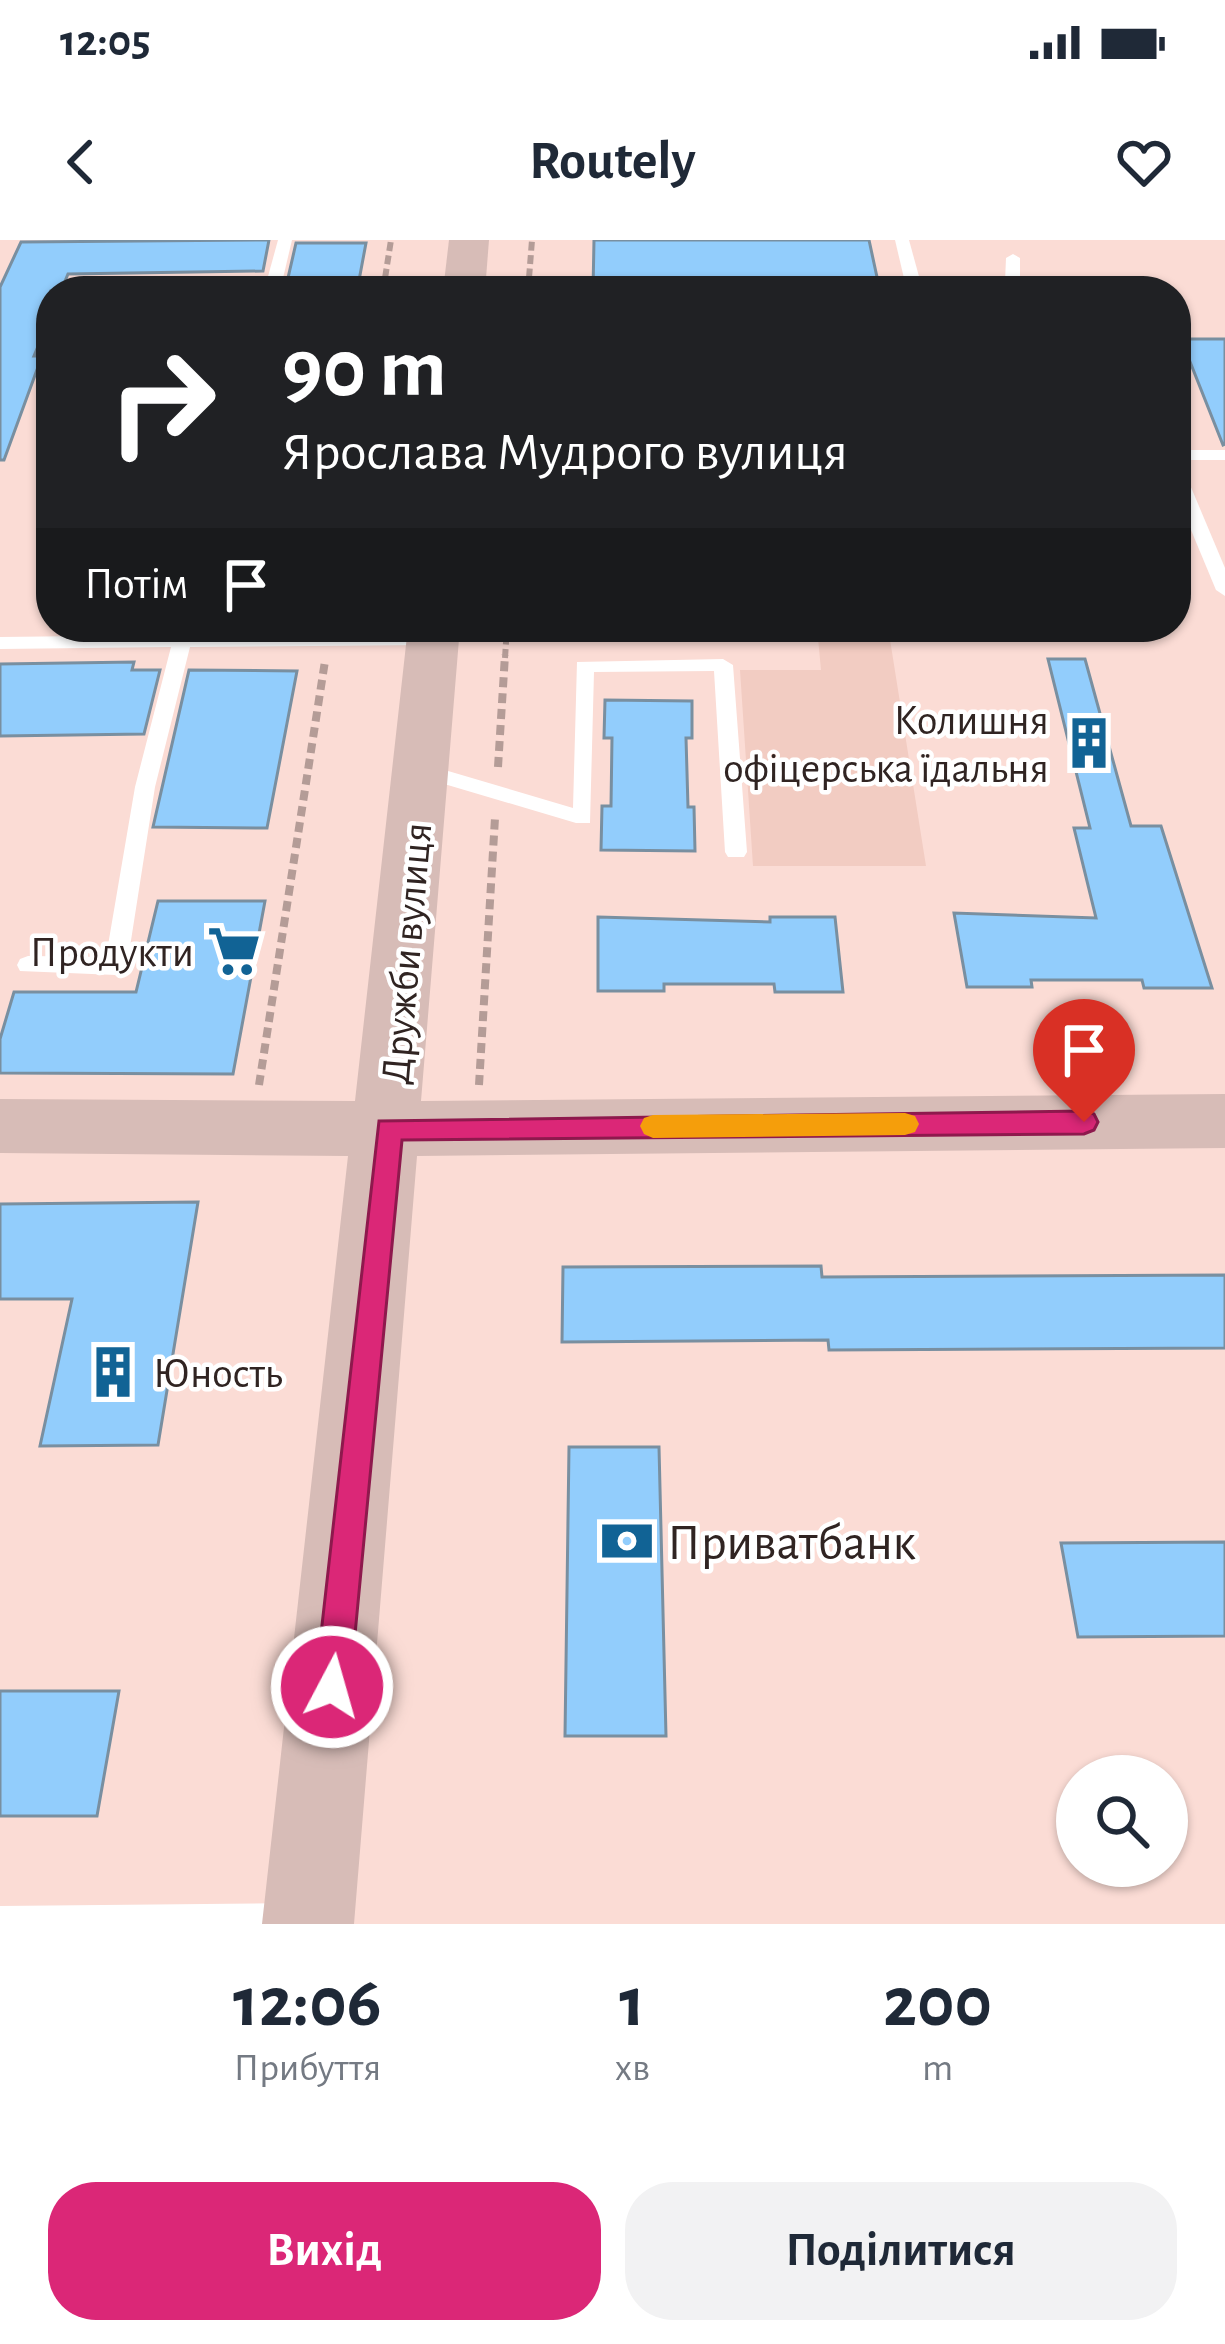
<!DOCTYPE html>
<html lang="uk">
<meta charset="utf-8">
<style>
body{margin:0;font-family:"Alegreya Sans",sans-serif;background:#f2f2f3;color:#1f2937;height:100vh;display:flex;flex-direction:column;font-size:45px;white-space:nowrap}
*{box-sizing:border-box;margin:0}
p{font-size:39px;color:#747a83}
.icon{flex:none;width:66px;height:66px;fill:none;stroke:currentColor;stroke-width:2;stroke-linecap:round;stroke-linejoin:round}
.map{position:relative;height:1684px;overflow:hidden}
.panel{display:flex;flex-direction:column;background:#fff;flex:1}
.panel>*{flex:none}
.top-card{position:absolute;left:36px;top:36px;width:1155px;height:366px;border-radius:48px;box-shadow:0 3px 9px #0004;background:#202124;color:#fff;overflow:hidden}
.controls{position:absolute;left:1056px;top:1515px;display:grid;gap:24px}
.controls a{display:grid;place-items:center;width:132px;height:132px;border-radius:50%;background:#fff;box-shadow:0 3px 9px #0004;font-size:60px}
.pin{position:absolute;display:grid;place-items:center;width:102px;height:102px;color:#fff;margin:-123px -51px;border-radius:50% 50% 50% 0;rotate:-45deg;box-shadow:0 0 12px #0007}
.pin .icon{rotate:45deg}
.me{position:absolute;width:132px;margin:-66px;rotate:6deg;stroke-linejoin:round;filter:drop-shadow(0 0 9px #0008)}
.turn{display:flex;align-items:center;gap:42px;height:252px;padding:0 48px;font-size:54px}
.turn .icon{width:156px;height:156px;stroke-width:2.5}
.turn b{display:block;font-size:84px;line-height:102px}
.then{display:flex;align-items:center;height:114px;padding:0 48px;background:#0003;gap:24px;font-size:45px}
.eta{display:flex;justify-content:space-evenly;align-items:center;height:204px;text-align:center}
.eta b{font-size:72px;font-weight:700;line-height:84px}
.primary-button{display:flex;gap:24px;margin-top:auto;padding:24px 48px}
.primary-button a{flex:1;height:138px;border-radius:48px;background:#db2777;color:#fff;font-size:48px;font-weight:700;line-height:138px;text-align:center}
.primary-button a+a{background:#f2f2f3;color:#1f2937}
.status{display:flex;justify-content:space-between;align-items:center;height:84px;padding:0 60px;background:#fff;direction:ltr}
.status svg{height:33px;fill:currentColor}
header{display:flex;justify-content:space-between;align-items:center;height:156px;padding:0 48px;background:#fff;font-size:54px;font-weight:700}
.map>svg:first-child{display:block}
.built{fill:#f2ccc2}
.building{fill:#92cdfc;stroke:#798fa0;stroke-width:3}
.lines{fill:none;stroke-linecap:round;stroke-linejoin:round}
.path-far1{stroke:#b49c97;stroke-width:6;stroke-dasharray:9 4.5;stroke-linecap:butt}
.path{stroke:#b49c97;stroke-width:8;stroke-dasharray:10 6;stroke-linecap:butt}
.lane{fill:#fff;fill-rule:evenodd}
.secondary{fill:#d7bcb7;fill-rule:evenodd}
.route{fill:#db2777;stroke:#8e194d;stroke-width:3}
.slow{fill:#f59e0b}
.labels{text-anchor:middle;stroke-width:9;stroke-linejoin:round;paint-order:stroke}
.poi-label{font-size:42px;fill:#302422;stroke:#fff;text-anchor:end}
.street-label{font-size:42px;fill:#302422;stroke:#fff}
.near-poi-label{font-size:51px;fill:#302422;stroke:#fff;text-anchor:start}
</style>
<div class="status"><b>12:05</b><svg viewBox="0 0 49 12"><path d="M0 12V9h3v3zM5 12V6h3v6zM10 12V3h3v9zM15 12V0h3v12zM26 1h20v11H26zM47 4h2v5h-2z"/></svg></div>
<header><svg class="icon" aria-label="back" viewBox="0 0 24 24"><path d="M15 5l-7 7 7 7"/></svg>Routely<svg class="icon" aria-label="heart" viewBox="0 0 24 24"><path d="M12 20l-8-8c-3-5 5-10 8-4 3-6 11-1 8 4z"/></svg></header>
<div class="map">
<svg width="1225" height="1684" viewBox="0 0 1225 1684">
<rect width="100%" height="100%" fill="#fbdcd5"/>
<polygon class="built" points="817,387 888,387 926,626 753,626 740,430 821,430"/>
<g class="building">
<polygon points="269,0 263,31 68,34 61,51 51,51 51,75 34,116 42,116 4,220 0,220 0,47 21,2"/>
<polygon points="594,0 869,0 880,51 593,51"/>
<polygon points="296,3 366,3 357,51 285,51"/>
<polygon points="1181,99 1225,99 1225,204 1223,205"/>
<polygon points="1048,419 1085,419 1131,586 1161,586 1212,748 1144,748 1142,740 1031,740 1032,747 967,747 954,673 1096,678 1074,588 1090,588"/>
<polygon points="134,422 132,430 160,430 144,494 0,496 0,424"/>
<polygon points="189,430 297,431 267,588 153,587"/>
<polygon points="605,460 692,461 692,498 686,498 688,567 694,567 695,611 601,610 602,566 611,566 612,498 604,498"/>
<polygon points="158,661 265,661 233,834 0,833 0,799 14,752 136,752"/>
<polygon points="598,677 770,682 770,677 835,677 843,752 775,752 774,744 664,744 664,751 598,751"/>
<polygon points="198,962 158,1205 40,1206 72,1059 0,1059 0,964"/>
<polygon points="821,1026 822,1037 1225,1035 1225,1108 829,1110 828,1100 562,1102 563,1027"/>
<polygon points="569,1207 659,1207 666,1496 565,1496"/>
<polygon points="1225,1302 1225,1396 1078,1397 1061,1303"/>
<polygon points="0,1451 119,1451 97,1576 0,1576"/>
</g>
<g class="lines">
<g class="path-far1">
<polyline points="383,51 391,0"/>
<polyline points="528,51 532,0"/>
<polyline points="505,418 507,387"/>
</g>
<g class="path">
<polyline points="498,527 505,415"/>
<polyline points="259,845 325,421"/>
<polyline points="479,845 495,578"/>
</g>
<g class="lane">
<polygon points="278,0 292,0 280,51 264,51"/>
<polygon points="895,0 909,0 923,51 907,51"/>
<polygon points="1013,14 1020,18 1020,44 1011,51 993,51 1005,42 1006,18"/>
<rect x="1176" y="210" width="49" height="10"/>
<polygon points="1176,228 1185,233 1225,328 1225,356 1216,350 1176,254"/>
<polygon points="177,387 195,387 193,395 433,393 443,399 433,405 190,407 155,547 127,726 116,735 20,731 17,725 20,719 28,716 106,717 135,547 171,407 0,409 0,397 174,395"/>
<polygon points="723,419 733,425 747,612 744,617 728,617 725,612 714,431 594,432 590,583 576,583 414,535 411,530 421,523 573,568 577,422"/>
<polygon points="294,1663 306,1668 309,1684 0,1684 0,1666"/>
</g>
<g class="secondary">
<polygon points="449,0 489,0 485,51 443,51"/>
<polygon points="408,387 460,387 421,861 1225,854 1225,908 417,916 354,1684 262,1684 348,916 0,913 0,859 355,861"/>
</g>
</g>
<polygon class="route" points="1084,871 1094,874 1098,882 1094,890 1084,894 402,900 350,1447 345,1460 332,1465 320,1460 315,1447 379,881"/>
<polygon class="slow" points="905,873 915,876 919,884 915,892 905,895 653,898 644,894 640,886 644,878 653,875"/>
<defs>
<g id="building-bare" transform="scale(4.14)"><path d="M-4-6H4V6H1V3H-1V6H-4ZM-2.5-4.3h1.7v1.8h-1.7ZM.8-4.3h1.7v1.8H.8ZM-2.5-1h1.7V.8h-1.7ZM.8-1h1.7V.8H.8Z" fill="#116395" stroke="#fff" stroke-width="2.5" paint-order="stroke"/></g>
<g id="supermarket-bare" transform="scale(4.14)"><path d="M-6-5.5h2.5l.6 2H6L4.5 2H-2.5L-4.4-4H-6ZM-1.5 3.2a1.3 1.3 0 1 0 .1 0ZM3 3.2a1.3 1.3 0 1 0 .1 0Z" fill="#116395" stroke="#fff" stroke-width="2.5" paint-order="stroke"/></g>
<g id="bank-bare" transform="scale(4.14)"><path d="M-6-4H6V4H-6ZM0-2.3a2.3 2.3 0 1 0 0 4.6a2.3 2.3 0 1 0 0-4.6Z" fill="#116395" stroke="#fff" stroke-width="2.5" paint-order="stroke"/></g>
</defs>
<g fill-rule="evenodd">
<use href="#building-bare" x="1089" y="503"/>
<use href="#supermarket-bare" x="234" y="711"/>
<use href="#building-bare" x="113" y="1132"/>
<use href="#bank-bare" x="627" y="1301"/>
</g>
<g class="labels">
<g class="poi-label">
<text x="1049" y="494">Колишня<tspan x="1049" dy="48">офіцерська їдальня</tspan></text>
<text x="194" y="726">Продукти</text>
<text x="153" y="1147" text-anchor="start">Юность</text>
</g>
<g class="street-label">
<text transform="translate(405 713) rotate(-85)" y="15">Дружби вулиця</text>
</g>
<g class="near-poi-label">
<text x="667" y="1319">Приватбанк</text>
</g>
</g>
</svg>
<div class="controls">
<a><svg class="icon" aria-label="search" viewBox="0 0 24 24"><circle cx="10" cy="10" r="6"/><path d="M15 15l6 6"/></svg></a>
</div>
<div class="pin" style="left:1084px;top:882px;background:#d93025"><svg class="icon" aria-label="arrive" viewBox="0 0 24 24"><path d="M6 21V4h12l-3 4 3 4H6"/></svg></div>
<svg class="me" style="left:332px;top:1447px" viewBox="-20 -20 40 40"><circle r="17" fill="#db2777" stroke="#fff" stroke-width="3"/><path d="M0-11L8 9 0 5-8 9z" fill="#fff"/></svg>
<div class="top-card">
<div class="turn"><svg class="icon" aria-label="right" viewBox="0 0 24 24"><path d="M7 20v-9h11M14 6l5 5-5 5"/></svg><div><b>90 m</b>Ярослава Мудрого вулиця</div></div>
<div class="then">Потім<svg class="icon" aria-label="arrive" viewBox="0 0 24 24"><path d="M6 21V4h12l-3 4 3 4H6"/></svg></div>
</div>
</div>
<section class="panel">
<div class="eta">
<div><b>12:06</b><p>Прибуття</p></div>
<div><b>1</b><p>хв</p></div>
<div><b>200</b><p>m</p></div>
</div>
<div class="primary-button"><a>Вихід</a><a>Поділитися</a></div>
</section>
